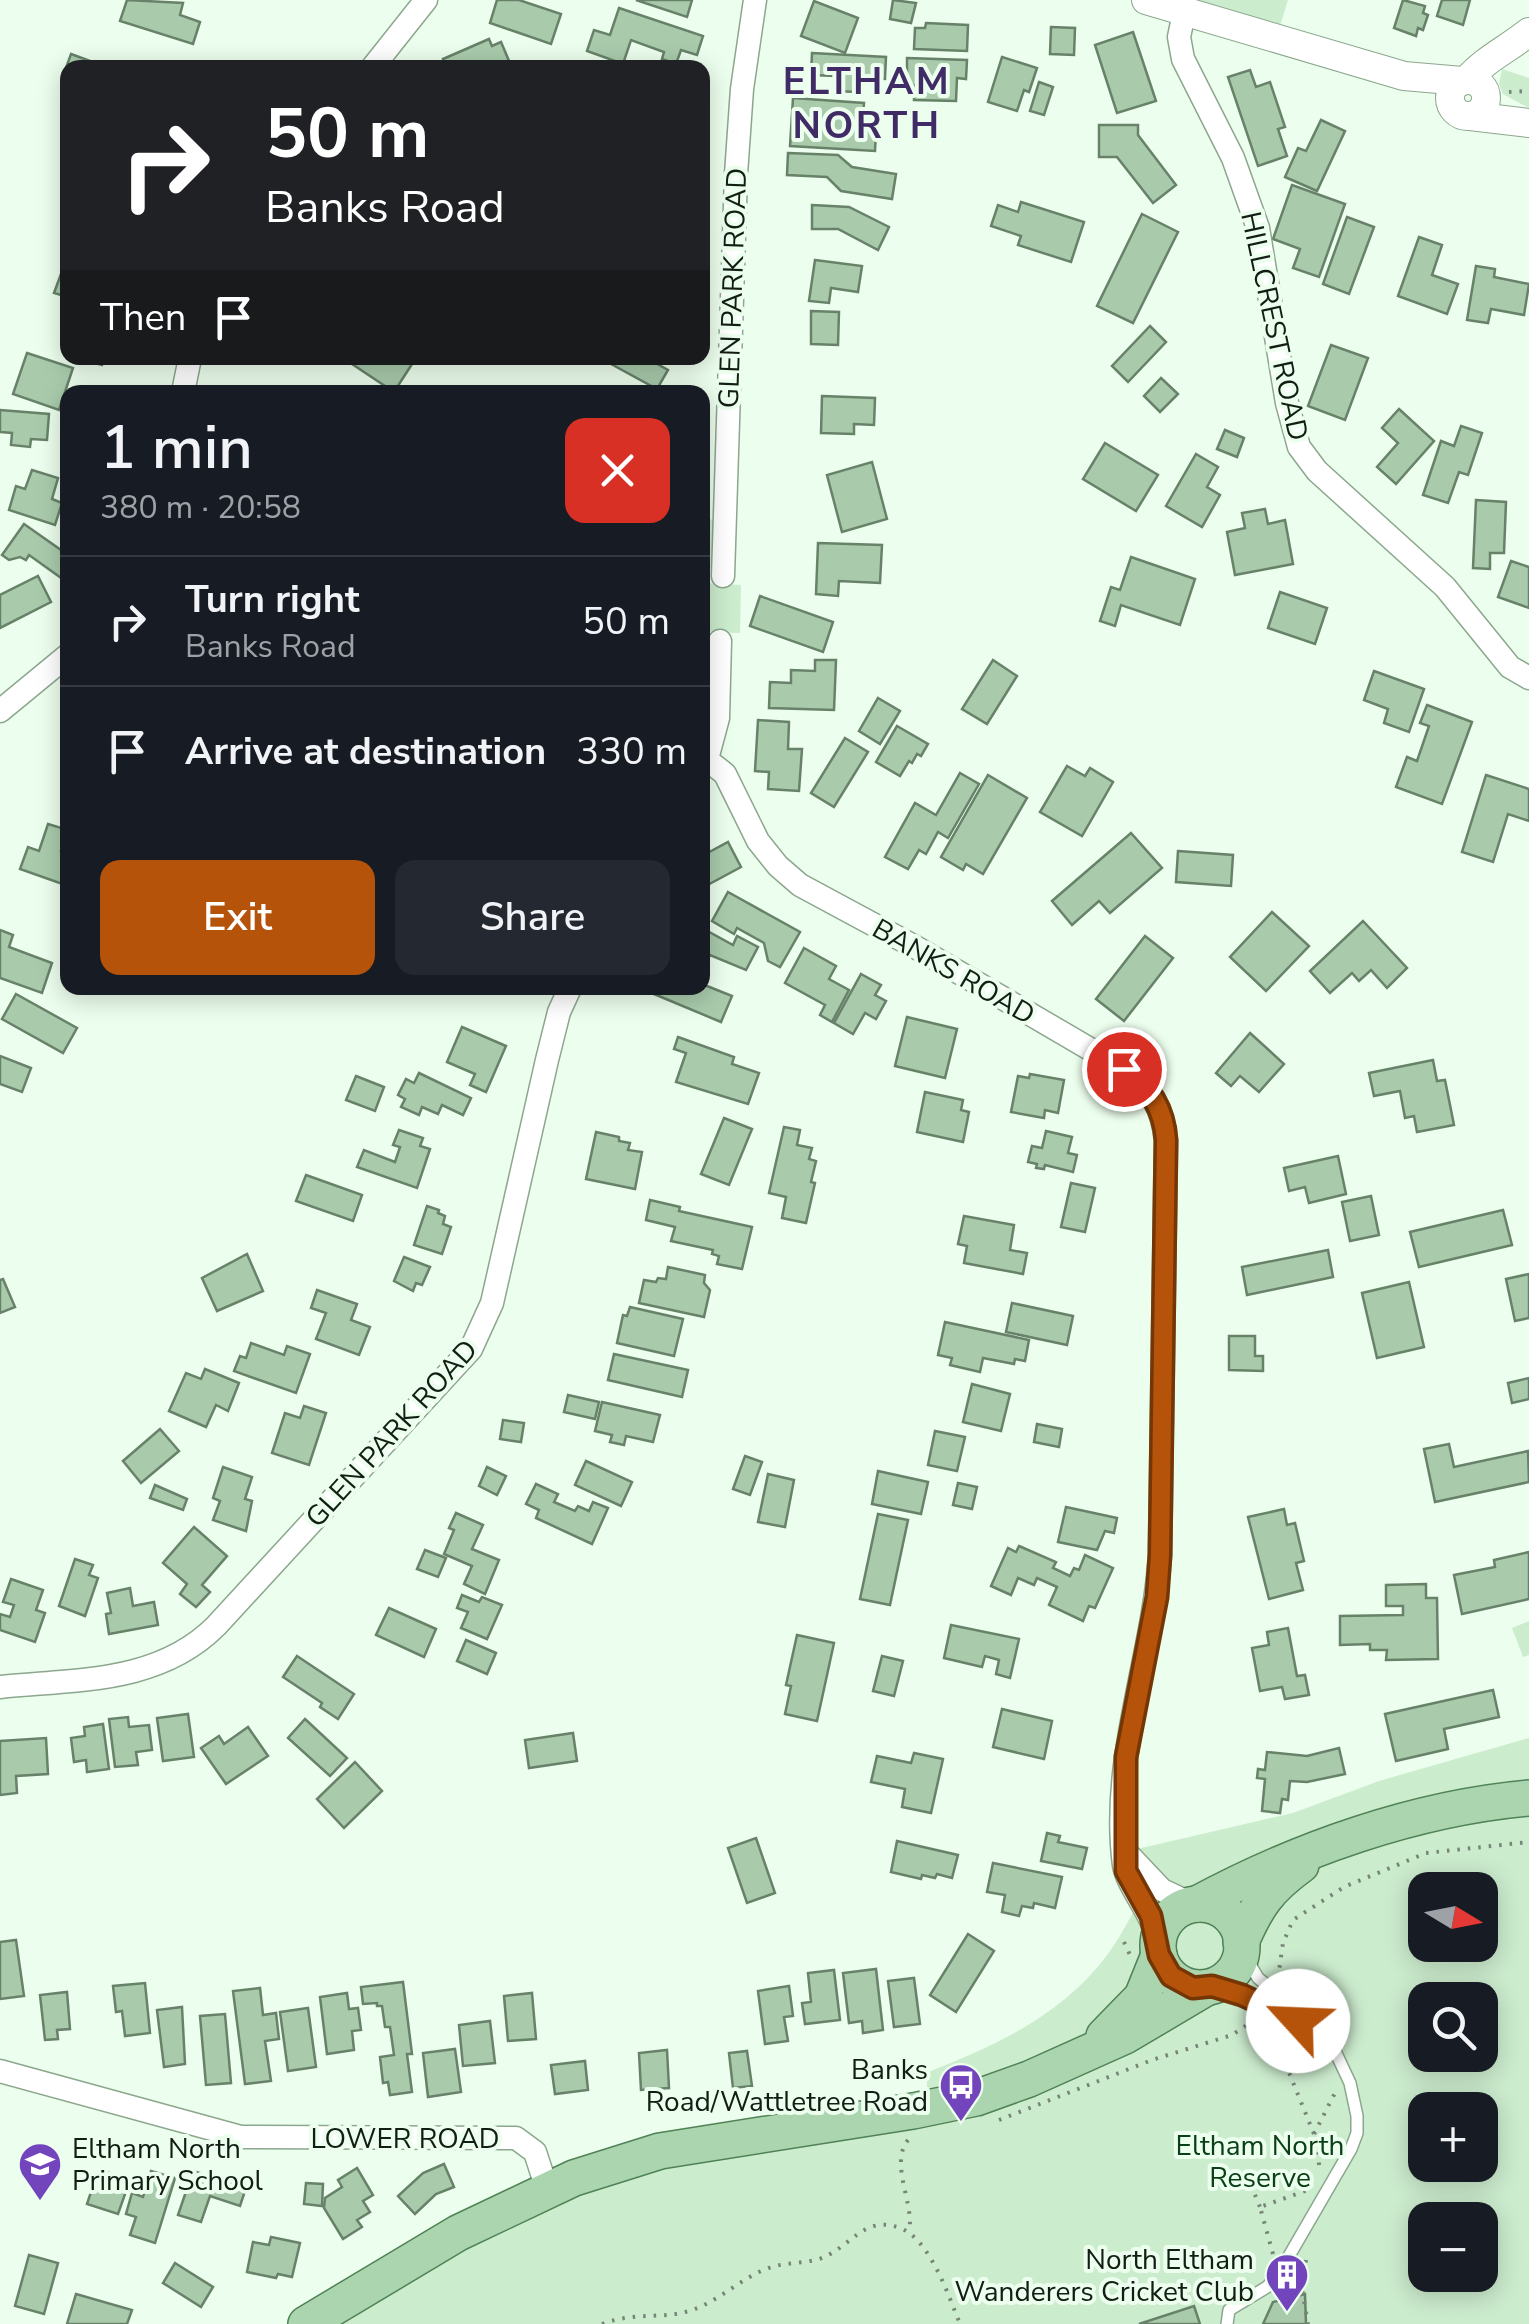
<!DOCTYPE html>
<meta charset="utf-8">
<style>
body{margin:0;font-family:"Nunito Sans",sans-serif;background:#242831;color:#f1f3f6;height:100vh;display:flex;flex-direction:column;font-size:38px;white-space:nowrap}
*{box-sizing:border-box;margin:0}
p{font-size:32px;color:#9ea1a6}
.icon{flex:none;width:55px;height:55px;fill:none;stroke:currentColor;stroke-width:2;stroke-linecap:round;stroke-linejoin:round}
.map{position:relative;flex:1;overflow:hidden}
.details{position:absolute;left:60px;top:385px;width:650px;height:610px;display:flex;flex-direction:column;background:#171b24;border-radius:20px;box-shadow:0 5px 25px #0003}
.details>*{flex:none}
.top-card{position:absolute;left:60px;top:60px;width:650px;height:305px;border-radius:20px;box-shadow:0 5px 25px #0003;background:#202124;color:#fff;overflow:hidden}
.needle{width:65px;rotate:100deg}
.fabs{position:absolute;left:1408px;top:1872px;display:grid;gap:20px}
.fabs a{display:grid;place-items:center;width:90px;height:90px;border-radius:20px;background:#171b24;box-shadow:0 5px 25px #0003;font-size:50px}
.pin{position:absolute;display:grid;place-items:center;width:85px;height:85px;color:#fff;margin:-42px;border:5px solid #fff;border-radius:50%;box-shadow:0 2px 10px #0007}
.me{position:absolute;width:110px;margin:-55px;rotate:295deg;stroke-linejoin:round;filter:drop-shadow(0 0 8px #0008)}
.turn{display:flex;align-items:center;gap:35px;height:210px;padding:0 40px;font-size:45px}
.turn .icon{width:130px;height:130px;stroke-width:2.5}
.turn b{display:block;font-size:70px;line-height:85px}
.then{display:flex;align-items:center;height:95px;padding:0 40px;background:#0003;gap:20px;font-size:38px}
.round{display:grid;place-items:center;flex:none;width:105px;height:105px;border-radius:20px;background:#242831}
.headline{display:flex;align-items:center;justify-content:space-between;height:170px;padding:0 40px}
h1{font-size:60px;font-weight:600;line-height:75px}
.button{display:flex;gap:20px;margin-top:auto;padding:20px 40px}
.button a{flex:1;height:115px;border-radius:20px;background:#b45309;color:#fff;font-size:40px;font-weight:600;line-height:115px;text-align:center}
.button a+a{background:#242831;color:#f1f3f6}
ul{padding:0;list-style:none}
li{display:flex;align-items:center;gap:30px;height:130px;padding:0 40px;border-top:2px solid #363941}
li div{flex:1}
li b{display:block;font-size:38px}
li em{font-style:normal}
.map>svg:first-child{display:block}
.green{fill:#ccecce;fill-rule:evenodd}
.building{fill:#a9cbac;stroke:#678269;stroke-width:2.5}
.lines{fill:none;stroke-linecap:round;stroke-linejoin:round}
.service-casing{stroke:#8ba78d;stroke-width:14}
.minor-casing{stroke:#8ba78d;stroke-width:25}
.tertiary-casing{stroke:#8ba78d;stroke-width:30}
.primary-casing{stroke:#508255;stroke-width:38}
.path{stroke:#768577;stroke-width:4;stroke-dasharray:2.5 8;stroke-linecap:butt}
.service{stroke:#fff;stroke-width:11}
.minor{stroke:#fff;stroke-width:22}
.tertiary{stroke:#fff;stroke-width:28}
.primary{stroke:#aad5af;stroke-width:35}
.route-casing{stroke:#753606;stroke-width:25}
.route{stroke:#b45309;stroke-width:18}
.labels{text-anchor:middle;stroke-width:8;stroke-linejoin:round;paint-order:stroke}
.street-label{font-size:28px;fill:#121d13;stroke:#ecfeed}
.poi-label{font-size:28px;fill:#121d13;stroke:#ecfeed;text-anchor:end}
.park-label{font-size:28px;fill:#0b4017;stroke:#ecfeed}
.district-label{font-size:38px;font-weight:bold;letter-spacing:2.5px;fill:#402b66;stroke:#ecfeed}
</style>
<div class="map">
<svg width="1529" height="2324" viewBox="0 0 1529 2324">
<rect width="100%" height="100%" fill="#ecfeed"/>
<g class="green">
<polygon points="1183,0 1288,0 1279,29"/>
<polygon points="1502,69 1529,78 1529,108 1503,94 1499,84"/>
<polygon points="703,517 719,522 713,567 705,570 704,583 741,585 740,633 703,632"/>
<polygon points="703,649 710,651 712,716 703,740"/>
<polygon points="1529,1621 1529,1655 1523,1657 1512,1628"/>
<polygon points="1529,1738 1529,1782 1192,1891 1176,1891 1133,1850 1293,1813 1379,1781"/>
<path d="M1529,1807v517h-1204l59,-35 222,-112 226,-45 367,-124 27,-15 18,-18 8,-18 1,-18 51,-65 59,-30zM1425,1890h55v55h-55zM1425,2000h55v55h-55zM1425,2110h55v55h-55zM1425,2220h55v55h-55z"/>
<path d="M1138,1904l8,30v29l-35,56 -45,29 -138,49 -2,-24c71,-28 138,-58 184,-122 11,-15 19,-32 28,-47z"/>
<circle cx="1200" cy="1946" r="28"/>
</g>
<g class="building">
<polygon points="127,0 183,3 180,15 200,22 193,44 120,21"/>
<polygon points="497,0 519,0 561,14 551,44 490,23"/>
<polygon points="636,0 692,0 687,17"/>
<polygon points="893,0 916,3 911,23 890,19"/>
<polygon points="1403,0 1425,6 1423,13 1428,15 1423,30 1418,28 1416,36 1394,28"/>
<polygon points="1442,0 1470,0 1463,25 1437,16"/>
<polygon points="814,1 858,18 845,53 801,36"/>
<polygon points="619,8 703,36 697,55 681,50 676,64 662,59 664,52 631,40 623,64 587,51 594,30 610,35"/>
<polygon points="926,23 968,25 967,51 914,49 915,28 925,28"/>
<polygon points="1051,27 1075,28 1074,55 1050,54"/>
<polygon points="1133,32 1156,101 1117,113 1095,45"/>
<polygon points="489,39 492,46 501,42 512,68 447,68 443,59"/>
<polygon points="812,53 886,57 885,79 857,77 856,92 836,91 836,76 811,75"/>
<polygon points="71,54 109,68 68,68 68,78 63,76"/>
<polygon points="1002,57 1037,68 1029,92 1024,90 1017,111 988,102"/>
<polygon points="907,58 967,60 966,79 957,78 956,101 914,100 915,85 907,85"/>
<polygon points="1250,70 1256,87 1270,82 1285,127 1278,129 1287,156 1258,166 1228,77"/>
<polygon points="1039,82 1053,87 1044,115 1030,111"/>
<polygon points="793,98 864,103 862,130 876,131 875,151 790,146"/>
<polygon points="1321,120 1345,131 1317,191 1285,177 1298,148 1306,151"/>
<polygon points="1099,125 1138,125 1138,135 1176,185 1153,203 1117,157 1099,157"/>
<polygon points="788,153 838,155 852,167 896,174 892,199 841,191 827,177 787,175"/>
<polygon points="1292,185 1345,204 1319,277 1293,268 1300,249 1273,239"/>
<polygon points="1021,202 1084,222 1071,262 1018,245 1021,236 991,226 998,205 1018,212"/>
<polygon points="812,205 849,207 889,227 878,250 838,229 812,229"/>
<polygon points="1142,214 1178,232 1133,323 1097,306"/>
<polygon points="1347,217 1374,227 1349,294 1323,284"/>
<polygon points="1419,237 1442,245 1432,275 1458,284 1447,314 1398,296"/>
<polygon points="68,255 68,297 54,293"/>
<polygon points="815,260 862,266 858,292 831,288 829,303 809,301"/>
<polygon points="1476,266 1495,269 1494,277 1529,284 1524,315 1491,309 1488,323 1467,320"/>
<polygon points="811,311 839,312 838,345 811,344"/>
<polygon points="1150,326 1166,342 1128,382 1112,366"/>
<polygon points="1331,345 1368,358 1345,420 1308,406"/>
<polygon points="27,353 73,368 59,410 13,394"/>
<polygon points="77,358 105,358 102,365"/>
<polygon points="354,358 408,358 414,361 394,392 352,364"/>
<polygon points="600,358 652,358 650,360 668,370 657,389"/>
<polygon points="1161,378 1178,394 1160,412 1144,396"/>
<polygon points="822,396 875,398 874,425 854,424 854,434 821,433"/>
<polygon points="1399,409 1434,441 1396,484 1377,467 1398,443 1382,428"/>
<polygon points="0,410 49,414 47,440 31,439 30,447 11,445 12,433 0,432"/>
<polygon points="1461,426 1482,433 1468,475 1459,472 1448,503 1423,495 1441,441 1454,446"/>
<polygon points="1225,430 1244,438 1237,457 1217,449"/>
<polygon points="1105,443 1158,475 1136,511 1083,479"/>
<polygon points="1196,454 1218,467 1207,487 1220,495 1202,527 1166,506"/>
<polygon points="872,462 887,519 842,532 827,475"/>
<polygon points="32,470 58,478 52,499 62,503 55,525 9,510 16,486 25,489"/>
<polygon points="1476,500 1506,502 1504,553 1490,553 1490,569 1473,568"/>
<polygon points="1265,509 1268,524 1285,520 1293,564 1235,575 1227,532 1245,528 1242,513"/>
<polygon points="24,524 68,555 68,575 64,580 29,555 26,560 20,557 9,560 2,555"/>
<polygon points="818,543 882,545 880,583 839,581 838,596 816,594"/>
<polygon points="1131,557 1195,579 1180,625 1121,605 1115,626 1100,621 1111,587 1120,590"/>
<polygon points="1511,561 1529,567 1529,608 1498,597"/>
<polygon points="38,576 51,602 0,628 0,595"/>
<polygon points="1280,592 1327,608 1315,644 1268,628"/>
<polygon points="760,596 833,622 823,652 750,626"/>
<polygon points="815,660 836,660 834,710 769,708 770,682 791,683 791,670 815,671"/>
<polygon points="993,660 1017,676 987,724 962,709"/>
<polygon points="1374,671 1424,689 1409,732 1384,723 1388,709 1364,700"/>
<polygon points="878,698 900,711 880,744 859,731"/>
<polygon points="1427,705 1472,722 1442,804 1396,787 1407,757 1417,761 1429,726 1420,723"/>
<polygon points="758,720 789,722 788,749 802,749 799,791 768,789 769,772 755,771"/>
<polygon points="897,726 928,744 921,756 917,754 912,763 909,761 900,776 876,762"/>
<polygon points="845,738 868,752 834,807 811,793"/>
<polygon points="1067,766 1085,776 1090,768 1113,782 1082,836 1040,812"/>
<polygon points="960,773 979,784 948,838 938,832 926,854 919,850 908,869 885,857 915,803 936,815"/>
<polygon points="988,775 1027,798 983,874 966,864 963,870 941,857"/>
<polygon points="1486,775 1529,789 1529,821 1508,814 1493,862 1462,852"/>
<polygon points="48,824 68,830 61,851 68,853 68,886 20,869 28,847 39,851"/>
<polygon points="1131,833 1162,868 1110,913 1099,901 1072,925 1052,901"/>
<polygon points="728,842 741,867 702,888 702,856"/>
<polygon points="1178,851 1233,855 1231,886 1176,882"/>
<polygon points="728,892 800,932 780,967 768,961 764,943 737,928 734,934 712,921"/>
<polygon points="1272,912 1309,946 1266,991 1230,957"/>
<polygon points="1363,921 1407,968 1387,988 1371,970 1359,981 1352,973 1330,993 1310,971"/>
<polygon points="702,928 733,945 737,936 758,947 746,970 710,955 706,962 702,960"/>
<polygon points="0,930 13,935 9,947 52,963 42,993 0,978"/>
<polygon points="1145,936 1173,958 1124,1021 1096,999"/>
<polygon points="804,948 836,966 829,979 849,990 832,1022 820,1015 825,1005 785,983"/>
<polygon points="861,974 881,985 875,995 886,1001 876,1019 865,1013 853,1034 834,1023"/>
<polygon points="702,984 732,996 721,1022 654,994 657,988 702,988"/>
<polygon points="383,988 412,988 412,990 383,991"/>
<polygon points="16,994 77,1028 63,1053 2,1019"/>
<polygon points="907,1017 957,1029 945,1078 895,1066"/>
<polygon points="462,1027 506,1046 486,1092 470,1085 475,1074 447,1062"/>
<polygon points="1250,1033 1284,1064 1259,1092 1240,1076 1231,1086 1216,1073"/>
<polygon points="678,1037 734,1057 732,1064 759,1073 748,1104 676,1082 686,1053 674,1049"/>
<polygon points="0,1056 31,1068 22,1092 0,1084"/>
<polygon points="1433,1060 1437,1081 1445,1080 1454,1125 1417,1132 1414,1116 1405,1118 1400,1091 1374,1096 1369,1073"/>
<polygon points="419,1073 471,1098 463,1115 442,1105 438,1114 422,1107 419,1115 401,1107 405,1099 398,1095 406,1079 414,1083"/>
<polygon points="1030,1074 1064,1080 1058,1113 1045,1110 1044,1118 1011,1112 1018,1076 1029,1078"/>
<polygon points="356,1076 384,1087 375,1111 346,1100"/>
<polygon points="925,1092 963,1100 961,1110 969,1112 963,1142 917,1132"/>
<polygon points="724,1118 752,1129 729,1185 701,1174"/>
<polygon points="784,1127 800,1130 797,1145 812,1148 809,1159 816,1161 811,1182 815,1183 806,1223 782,1218 786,1197 769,1193"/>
<polygon points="399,1130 423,1138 420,1146 430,1149 417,1188 357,1167 364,1150 395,1162 400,1147 393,1145"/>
<polygon points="1046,1131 1072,1137 1068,1153 1077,1155 1073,1172 1045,1165 1044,1169 1036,1168 1037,1164 1028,1162 1032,1146 1042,1148"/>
<polygon points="596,1132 619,1137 619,1141 630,1143 628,1150 642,1152 635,1189 586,1179"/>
<polygon points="1338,1156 1346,1194 1309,1203 1305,1187 1289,1191 1284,1168"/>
<polygon points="306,1175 362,1195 353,1221 296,1201"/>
<polygon points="1071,1183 1095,1188 1085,1232 1061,1227"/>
<polygon points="1371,1196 1379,1235 1350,1241 1342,1202"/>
<polygon points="650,1200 680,1207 679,1211 752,1227 742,1269 717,1264 719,1256 712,1254 713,1250 671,1241 675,1227 646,1220"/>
<polygon points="427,1206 439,1210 438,1213 445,1216 443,1224 451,1227 442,1254 414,1245"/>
<polygon points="1503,1210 1512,1245 1419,1267 1410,1232"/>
<polygon points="964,1216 1014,1225 1010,1250 1027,1253 1023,1274 964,1263 967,1246 958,1244"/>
<polygon points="1328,1250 1333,1277 1247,1295 1242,1267"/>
<polygon points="247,1254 263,1291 217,1311 202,1278"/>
<polygon points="404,1257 430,1267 422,1285 416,1283 413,1291 394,1281"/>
<polygon points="668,1267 705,1275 704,1283 710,1290 704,1317 639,1303 644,1280 656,1282 658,1278 666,1279"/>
<polygon points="1529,1274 1529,1318 1515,1321 1506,1279"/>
<polygon points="3,1279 15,1307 0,1313 0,1280"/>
<polygon points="1409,1282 1424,1347 1377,1358 1362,1293"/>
<polygon points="317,1290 357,1304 351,1320 370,1327 359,1355 316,1339 326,1313 311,1308"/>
<polygon points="1012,1303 1073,1316 1067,1345 1006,1332"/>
<polygon points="630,1307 683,1319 674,1356 617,1343 623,1315 627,1316"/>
<polygon points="945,1322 1029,1340 1025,1361 1015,1359 1014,1364 983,1358 980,1372 950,1365 952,1358 938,1355"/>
<polygon points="1229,1336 1255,1336 1255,1356 1263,1356 1263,1371 1229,1370"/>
<polygon points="251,1343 284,1355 287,1346 310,1354 296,1393 234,1371 240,1356 246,1358"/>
<polygon points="614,1354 688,1370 682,1397 608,1380"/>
<polygon points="205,1369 239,1383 228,1411 216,1405 206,1427 169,1411 186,1373 201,1379"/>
<polygon points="1529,1378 1529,1399 1512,1403 1508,1383"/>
<polygon points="972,1384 1010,1394 1001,1431 963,1422"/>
<polygon points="568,1395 599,1402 595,1419 564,1412"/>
<polygon points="602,1402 660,1415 653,1442 626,1436 624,1445 610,1442 612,1435 595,1431"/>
<polygon points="304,1406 326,1413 309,1465 272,1453 285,1413 300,1418"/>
<polygon points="503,1420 524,1423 521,1442 500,1439"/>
<polygon points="1037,1424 1062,1429 1059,1447 1034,1442"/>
<polygon points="160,1429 179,1451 141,1483 123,1461"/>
<polygon points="935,1431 965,1437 957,1471 928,1465"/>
<polygon points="1449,1444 1454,1467 1528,1451 1529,1482 1435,1502 1424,1449"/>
<polygon points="745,1456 762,1462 750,1495 733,1489"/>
<polygon points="586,1461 632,1482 621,1506 575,1485"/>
<polygon points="223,1467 252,1477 245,1499 252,1501 246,1531 213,1520 220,1501 213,1498"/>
<polygon points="487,1467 506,1476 497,1495 479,1486"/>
<polygon points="878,1471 928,1482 921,1514 872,1504"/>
<polygon points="768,1474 794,1480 785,1527 758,1522"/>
<polygon points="958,1483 977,1487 972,1509 953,1505"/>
<polygon points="536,1484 558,1494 554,1502 575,1511 578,1506 589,1511 593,1502 608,1508 592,1544 536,1518 539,1510 526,1504"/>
<polygon points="155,1485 187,1499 183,1510 150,1498"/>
<polygon points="1066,1507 1117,1518 1114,1533 1105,1531 1097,1550 1058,1542"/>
<polygon points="1284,1509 1287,1525 1295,1523 1304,1561 1296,1563 1303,1590 1269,1599 1248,1517"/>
<polygon points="456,1513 483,1525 472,1549 499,1560 485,1594 464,1584 472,1566 444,1554 454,1530 449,1528"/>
<polygon points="878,1514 908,1520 890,1605 860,1599"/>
<polygon points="194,1527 227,1556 202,1585 210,1592 196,1607 180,1594 187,1584 163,1563"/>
<polygon points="1019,1546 1056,1562 1053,1568 1070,1576 1074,1568 1079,1570 1085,1555 1113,1568 1095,1608 1089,1606 1083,1621 1049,1605 1057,1587 1037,1578 1034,1585 1018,1578 1011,1595 991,1586 1008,1548 1016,1552"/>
<polygon points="425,1550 446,1558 438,1577 417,1569"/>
<polygon points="1529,1552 1529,1599 1462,1614 1454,1575 1495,1567 1494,1560"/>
<polygon points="75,1559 93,1565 89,1575 98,1578 85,1616 59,1606"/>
<polygon points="11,1579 43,1590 36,1610 45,1613 35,1642 0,1630 0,1614 10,1617 14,1605 3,1602"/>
<polygon points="1426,1584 1426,1598 1437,1598 1438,1659 1386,1660 1387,1650 1370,1650 1370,1644 1340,1645 1340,1616 1403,1615 1403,1606 1386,1606 1386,1585"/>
<polygon points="130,1588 133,1606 154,1602 158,1625 109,1634 106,1614 111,1613 107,1593"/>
<polygon points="462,1595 479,1602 482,1597 502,1605 487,1639 461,1628 468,1612 457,1608"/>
<polygon points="389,1608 436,1629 424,1657 376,1635"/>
<polygon points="951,1625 1019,1639 1010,1678 996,1674 999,1660 985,1656 982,1667 944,1658"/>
<polygon points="1288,1628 1297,1676 1305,1675 1309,1695 1285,1699 1282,1687 1260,1691 1252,1648 1269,1645 1267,1632"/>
<polygon points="797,1635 834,1643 817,1721 785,1714 791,1686 786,1685"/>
<polygon points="466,1640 496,1653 487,1674 457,1661"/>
<polygon points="297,1656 354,1694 338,1719 320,1707 322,1703 283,1677"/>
<polygon points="882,1656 903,1661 894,1696 873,1691"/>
<polygon points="1493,1690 1499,1717 1444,1729 1448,1749 1396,1761 1385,1714"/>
<polygon points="1002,1709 1052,1721 1044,1759 993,1747"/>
<polygon points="188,1714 194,1757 163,1761 157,1718"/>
<polygon points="128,1717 129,1727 149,1725 152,1750 136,1752 138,1765 115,1767 109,1719"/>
<polygon points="305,1719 347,1758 330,1776 288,1738"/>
<polygon points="103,1724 109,1769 87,1772 86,1760 74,1762 71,1738 85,1736 84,1727"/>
<polygon points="248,1727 268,1756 226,1784 201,1748 219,1736 224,1744"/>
<polygon points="573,1733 577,1761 529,1768 525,1740"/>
<polygon points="46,1738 48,1774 16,1776 17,1793 0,1795 0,1741"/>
<polygon points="1339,1748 1345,1774 1307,1782 1290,1781 1288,1800 1282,1799 1280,1813 1262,1811 1265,1779 1257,1778 1258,1769 1265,1770 1267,1752 1307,1756"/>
<polygon points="914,1753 943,1759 931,1813 902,1807 905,1789 871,1782 877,1756 911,1763"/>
<polygon points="355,1762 382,1791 344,1828 317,1799"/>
<polygon points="1047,1833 1060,1836 1058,1842 1087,1848 1082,1869 1041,1861"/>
<polygon points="756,1838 775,1893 747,1903 728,1848"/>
<polygon points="897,1841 958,1855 952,1878 937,1874 935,1878 922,1875 921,1879 891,1872"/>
<polygon points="993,1863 1062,1877 1055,1908 1034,1903 1033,1908 1022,1906 1019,1916 1002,1912 1005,1895 987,1892"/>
<polygon points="968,1934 994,1951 956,2012 930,1995"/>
<polygon points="16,1940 24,1996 0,1999 0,1942"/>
<polygon points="876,1969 883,2030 863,2033 862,2021 849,2023 843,1973"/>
<polygon points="834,1970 840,2020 805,2024 802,2003 811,2002 808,1973"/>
<polygon points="914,1978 920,2024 894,2027 888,1981"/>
<polygon points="403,1982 412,2054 407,2054 412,2092 390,2095 388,2082 383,2083 380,2057 394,2055 390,2027 385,2027 382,2006 377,2006 377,2003 363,2004 361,1987"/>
<polygon points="145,1983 150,2033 125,2036 122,2011 116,2012 113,1986"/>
<polygon points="789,1986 793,2016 784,2017 788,2041 765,2044 758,1991"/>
<polygon points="260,1988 263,2015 276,2013 279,2039 265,2041 271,2081 245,2084 233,1991"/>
<polygon points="67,1992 70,2029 57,2030 58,2039 45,2040 40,1995"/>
<polygon points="347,1993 349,2009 358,2008 361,2030 352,2031 354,2050 327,2054 320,1997"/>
<polygon points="532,1993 536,2039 508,2041 504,1996"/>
<polygon points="182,2007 185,2064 164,2067 157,2010"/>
<polygon points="308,2008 316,2067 288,2071 280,2012"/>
<polygon points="225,2014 231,2083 206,2085 200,2016"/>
<polygon points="490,2021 495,2063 463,2066 459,2025"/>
<polygon points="455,2049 461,2092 428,2097 423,2053"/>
<polygon points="667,2050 669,2088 641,2090 639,2053"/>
<polygon points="747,2051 752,2086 733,2088 729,2053"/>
<polygon points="585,2061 588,2090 555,2094 551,2065"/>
<polygon points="444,2164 454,2187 436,2194 415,2214 398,2196 423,2173"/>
<polygon points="357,2168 373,2195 363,2201 370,2212 357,2220 362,2227 343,2239 324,2208 325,2198 342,2187 338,2180"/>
<polygon points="151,2171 175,2178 155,2243 130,2235 136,2217 126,2214 132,2193 143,2197"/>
<polygon points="193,2171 246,2188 240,2206 210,2196 201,2222 178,2215"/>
<polygon points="106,2172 130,2180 118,2214 87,2204 94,2183 101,2185"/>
<polygon points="306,2183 323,2184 322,2206 304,2204"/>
<polygon points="271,2237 300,2243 292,2277 278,2274 276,2278 247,2272 253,2242 269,2245"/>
<polygon points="29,2255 58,2263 44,2314 15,2306"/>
<polygon points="175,2263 213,2287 201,2307 163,2283"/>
<polygon points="76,2294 132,2310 127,2324 67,2324"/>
<polygon points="1305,2294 1306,2324 1263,2324 1273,2302"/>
<polygon points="1194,2306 1200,2324 1139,2324"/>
</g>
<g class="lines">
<g class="service-casing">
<g id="service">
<polyline points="1212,1986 1242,1995 1310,2026"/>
<polyline points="1227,2324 1229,2310 1267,2287 1278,2275 1351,2149 1357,2133 1357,2116 1350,2083 1335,2051 1303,2015 1258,1978 1241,1949"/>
</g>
</g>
<g class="minor-casing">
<g id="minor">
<polyline points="1184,13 1179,37 1183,59 1233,158 1258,228 1287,403 1299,447 1317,471 1445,587 1510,667 1529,678"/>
<polyline points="372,68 426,0"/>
<polyline points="183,392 190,358"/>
<polyline points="723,576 736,174 742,89 755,0"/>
<polyline points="0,711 68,655"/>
<path d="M702,763l13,3 10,8 33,67 20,25 22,19 117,63 207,121c26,17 39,40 42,72l-6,414c-7,104 -50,205 -36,310 4,23 28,47 34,76"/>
<polyline points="706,763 718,718 720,641"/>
<path d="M0,1687c76,-8 158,-3 216,-61l255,-277 21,-46 55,-243 12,-48 11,-24"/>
<polyline points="1127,1853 1162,1890 1194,1905"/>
<polyline points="0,2071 241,2137 516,2138 535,2152 547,2189"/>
</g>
</g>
<g class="tertiary-casing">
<g id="tertiary">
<polyline points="1146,0 1404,76 1462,81"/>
<path d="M1467,80c18,-21 41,-31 62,-48"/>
<circle cx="1468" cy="98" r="18"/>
<polyline points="1470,116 1529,123"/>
</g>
</g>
<g class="primary-casing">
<g id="primary">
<path d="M1197,1904c100,-54 218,-96 332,-106"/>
<circle cx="1200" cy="1946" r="42"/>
<path d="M1241,1942c16,-37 27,-53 60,-77"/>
<polyline points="1104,2036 1142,1997 1159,1955"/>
<polyline points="306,2324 458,2233 574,2178 660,2151 913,2111 976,2098 1029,2079 1125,2036 1206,1988"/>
</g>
</g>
<g class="path">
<polyline points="1509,92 1529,91"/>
<polyline points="1124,1942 1130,1955"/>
<polyline points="1278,1978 1283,1943 1293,1920 1344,1887 1426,1853 1529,1842"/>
<polyline points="1254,2022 1281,2053 1314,2134 1320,2170"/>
<polyline points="1276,2044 1283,2035 1302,2050"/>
<polyline points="999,2120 1152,2060 1232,2035 1259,2017"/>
<polyline points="1314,2134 1337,2089"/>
<path d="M908,2140c-19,24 7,64 1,92"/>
<polyline points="1251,2185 1260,2207"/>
<polyline points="1273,2254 1260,2207 1308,2190"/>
<polyline points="1306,2260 1302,2289 1308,2324"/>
<path d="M602,2324c34,-13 62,-4 90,-14 27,-9 48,-31 74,-41 17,-7 36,-5 53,-10 31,-10 44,-45 81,-31 30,11 49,69 60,96"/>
</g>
<use href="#service" class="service"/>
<use href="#minor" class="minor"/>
<use href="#tertiary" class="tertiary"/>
<use href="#primary" class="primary"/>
</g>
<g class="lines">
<g class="route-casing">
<path id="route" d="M1124,1069c26,17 40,40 42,71l-6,415 -3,42 -31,160v114l25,45 8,39 12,21 22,12 19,-2 30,9 56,26"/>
</g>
<use href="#route" class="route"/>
</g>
<defs>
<g id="bus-pin" transform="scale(2.25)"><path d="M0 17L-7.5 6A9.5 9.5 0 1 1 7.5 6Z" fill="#7245bd" stroke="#ecfeed"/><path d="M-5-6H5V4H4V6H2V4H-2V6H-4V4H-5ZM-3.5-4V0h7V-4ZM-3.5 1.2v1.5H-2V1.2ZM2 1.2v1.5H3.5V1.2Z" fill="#fff"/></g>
<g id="school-pin" transform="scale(2.25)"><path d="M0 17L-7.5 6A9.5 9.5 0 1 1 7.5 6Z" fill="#7245bd" stroke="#ecfeed"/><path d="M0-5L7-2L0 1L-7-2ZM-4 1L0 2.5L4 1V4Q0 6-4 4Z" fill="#fff"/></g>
<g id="building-pin" transform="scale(2.25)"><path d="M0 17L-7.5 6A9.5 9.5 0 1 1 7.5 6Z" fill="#7245bd" stroke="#ecfeed"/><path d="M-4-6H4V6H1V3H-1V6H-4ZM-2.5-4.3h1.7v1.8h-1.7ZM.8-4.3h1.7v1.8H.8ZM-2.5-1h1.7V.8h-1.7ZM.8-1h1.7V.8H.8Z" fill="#fff"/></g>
</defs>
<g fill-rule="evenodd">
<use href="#bus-pin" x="961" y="2085"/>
<use href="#school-pin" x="40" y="2164"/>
<use href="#building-pin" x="1287" y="2275"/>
</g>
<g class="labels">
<g class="street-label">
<text transform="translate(732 288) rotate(-88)" y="10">GLEN PARK ROAD</text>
<text transform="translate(1275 326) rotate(78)" y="10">HILLCREST ROAD</text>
<text transform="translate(954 971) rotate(30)" y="10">BANKS ROAD</text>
<text transform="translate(391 1433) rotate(-48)" y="10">GLEN PARK ROAD</text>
<text x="405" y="2148">LOWER ROAD</text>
</g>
<g class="poi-label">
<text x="928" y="2079">Banks<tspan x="928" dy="32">Road/Wattletree Road</tspan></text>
<text x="72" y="2158" text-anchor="start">Eltham North<tspan x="72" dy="32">Primary School</tspan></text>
<text x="1254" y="2269">North Eltham<tspan x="1254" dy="32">Wanderers Cricket Club</tspan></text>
</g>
<g class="park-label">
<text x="1260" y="2155">Eltham North<tspan x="1260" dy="32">Reserve</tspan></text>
</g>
<g class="district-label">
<text x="867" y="94">ELTHAM<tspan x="867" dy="44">NORTH</tspan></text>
</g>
</g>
</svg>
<div class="fabs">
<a><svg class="needle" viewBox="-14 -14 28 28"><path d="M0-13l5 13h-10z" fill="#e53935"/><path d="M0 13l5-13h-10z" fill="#9ea1a6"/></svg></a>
<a><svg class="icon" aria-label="search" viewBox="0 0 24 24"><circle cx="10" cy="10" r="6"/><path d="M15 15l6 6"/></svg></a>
<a>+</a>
<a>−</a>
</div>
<div class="pin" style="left:1124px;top:1069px;background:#d93025"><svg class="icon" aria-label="arrive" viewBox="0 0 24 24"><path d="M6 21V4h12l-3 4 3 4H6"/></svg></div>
<svg class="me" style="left:1298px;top:2021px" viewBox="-20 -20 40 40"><circle r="19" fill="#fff"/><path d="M0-13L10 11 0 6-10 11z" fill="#b45309"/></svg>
<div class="top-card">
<div class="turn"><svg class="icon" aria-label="right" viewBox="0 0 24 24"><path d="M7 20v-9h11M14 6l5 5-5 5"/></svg><div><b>50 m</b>Banks Road</div></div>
<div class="then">Then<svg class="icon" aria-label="arrive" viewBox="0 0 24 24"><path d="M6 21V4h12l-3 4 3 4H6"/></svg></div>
</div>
<section class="details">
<div class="headline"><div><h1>1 min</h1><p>380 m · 20:58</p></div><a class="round" style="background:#d93025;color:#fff"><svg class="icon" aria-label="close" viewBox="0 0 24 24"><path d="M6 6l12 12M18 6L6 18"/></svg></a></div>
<ul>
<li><svg class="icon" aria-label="right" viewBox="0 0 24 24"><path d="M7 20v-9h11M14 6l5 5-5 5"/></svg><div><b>Turn right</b><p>Banks Road</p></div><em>50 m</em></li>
<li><svg class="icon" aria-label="arrive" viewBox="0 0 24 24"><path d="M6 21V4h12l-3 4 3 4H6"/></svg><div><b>Arrive at destination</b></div><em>330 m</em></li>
</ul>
<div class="button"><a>Exit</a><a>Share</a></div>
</section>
</div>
